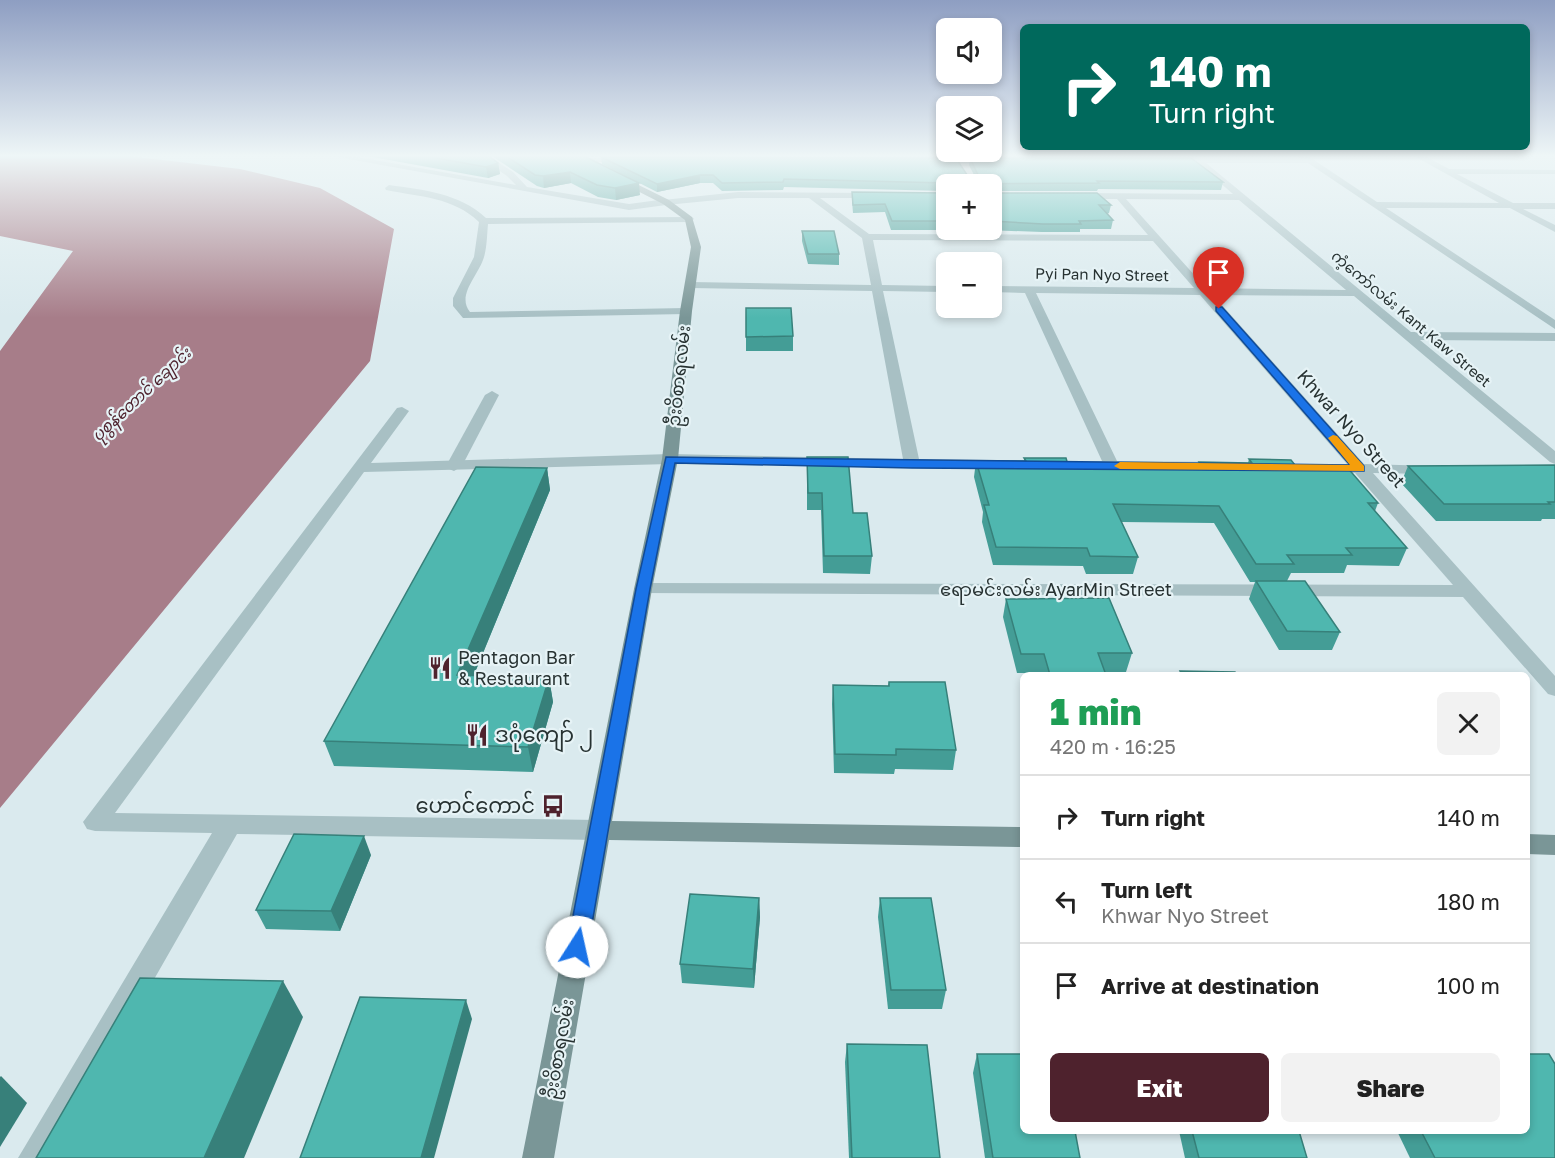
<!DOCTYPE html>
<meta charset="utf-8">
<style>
body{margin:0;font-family:"Golos Text","Noto Sans Myanmar",sans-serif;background:#f2f2f2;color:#222;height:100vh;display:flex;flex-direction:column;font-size:22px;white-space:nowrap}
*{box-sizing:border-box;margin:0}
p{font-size:20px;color:#767676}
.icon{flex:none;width:33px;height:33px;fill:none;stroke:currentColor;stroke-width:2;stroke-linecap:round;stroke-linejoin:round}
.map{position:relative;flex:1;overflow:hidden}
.panel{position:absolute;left:1020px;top:672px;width:510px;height:462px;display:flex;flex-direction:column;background:#fff;border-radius:9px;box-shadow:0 3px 9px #0003}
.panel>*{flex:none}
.top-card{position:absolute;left:1020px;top:24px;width:510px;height:126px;border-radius:9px;box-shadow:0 3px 9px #0003;background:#00695c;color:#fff;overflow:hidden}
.tools{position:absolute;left:936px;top:18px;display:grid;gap:12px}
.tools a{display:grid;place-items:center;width:66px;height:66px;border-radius:9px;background:#fff;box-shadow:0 3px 9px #0003;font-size:30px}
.pin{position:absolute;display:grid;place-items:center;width:51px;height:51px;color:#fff;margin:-62px -26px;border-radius:50% 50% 50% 0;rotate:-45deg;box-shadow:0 0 6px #0007}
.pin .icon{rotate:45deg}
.me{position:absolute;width:66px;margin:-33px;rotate:10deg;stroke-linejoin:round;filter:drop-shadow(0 0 4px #0008)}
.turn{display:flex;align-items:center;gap:21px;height:126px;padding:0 30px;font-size:27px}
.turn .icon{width:78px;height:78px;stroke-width:2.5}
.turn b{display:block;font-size:42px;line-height:51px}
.round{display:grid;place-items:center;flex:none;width:63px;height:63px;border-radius:9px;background:#f2f2f2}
.headline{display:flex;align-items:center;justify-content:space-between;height:102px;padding:0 30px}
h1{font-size:36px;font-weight:800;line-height:45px;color:#1e9e55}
.primary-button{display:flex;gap:12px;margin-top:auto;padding:12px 30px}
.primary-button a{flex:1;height:69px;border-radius:9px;background:#4e222d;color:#fff;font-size:24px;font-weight:800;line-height:69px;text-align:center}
.primary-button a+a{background:#f2f2f2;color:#222}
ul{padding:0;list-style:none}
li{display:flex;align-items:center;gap:18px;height:84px;padding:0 30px;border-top:2px solid #e0e0e0}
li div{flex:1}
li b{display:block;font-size:22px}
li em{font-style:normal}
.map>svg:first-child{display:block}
.water{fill:#a77d89}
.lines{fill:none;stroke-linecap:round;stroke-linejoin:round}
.lane{fill:#a8c0c4;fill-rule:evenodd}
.street{fill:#a8c0c4;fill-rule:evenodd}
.secondary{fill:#7a9697;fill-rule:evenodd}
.wall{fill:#449d96}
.shaded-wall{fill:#37807a}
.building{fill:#4fb7af;stroke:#37807a;stroke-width:1.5}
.route{fill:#1a73e8;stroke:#114b97;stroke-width:1.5}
.slow{fill:#f59e0b}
.labels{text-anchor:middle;stroke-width:4.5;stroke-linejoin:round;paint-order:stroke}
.far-street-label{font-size:15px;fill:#273232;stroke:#e6f3f6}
.far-water-label{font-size:16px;font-style:italic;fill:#4e222d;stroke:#e6f3f6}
.street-label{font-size:18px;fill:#273232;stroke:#e6f3f6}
.poi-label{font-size:18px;fill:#273232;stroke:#e6f3f6;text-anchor:start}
.near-poi-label{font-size:21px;fill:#273232;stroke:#e6f3f6;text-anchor:start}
</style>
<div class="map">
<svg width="1555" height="1158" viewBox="0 0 1555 1158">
<rect width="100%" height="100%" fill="#daeaee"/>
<polygon class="water" points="0,156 128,156 240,169 320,188 394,229 370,361 0,808 0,351 73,251 0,236"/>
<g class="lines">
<g class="lane">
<polygon points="332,156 352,156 516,185 507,176 478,156 488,156 513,172 527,187 629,204 666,199 670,202 666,205 629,210"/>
<polygon points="492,391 499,395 462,466 454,471 449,469 446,466 485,395"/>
</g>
<g class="street">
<path d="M1192,156l9,3h100l-3,-3h10l69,46 122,1 -85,-47h11l24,13 106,1v4h-98l56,29h42v6h-32l32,16v7l-45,-24h-124l169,112v9l-247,-166h-102l205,169 144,1v8l-135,-1 135,111v13l-5,-2 -196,-166 -141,-1 151,169 71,2 3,3 -8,5 -57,-1 182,203v20l-7,-2 -85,-97 -826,-4 -3,-4 3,-4 6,-2 810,2 -98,-112 -34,-2 -3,-3 3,-3 26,-1 -147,-169 -164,-2 81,168 106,1 8,5 -8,5 -151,-4 -3,-3 3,-3 30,-1 -77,-168 -33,-1v-6l202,2 -41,-47 -280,-1 9,45 64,1v6l-63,-1 36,168 79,1 5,2 3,3 -3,3 -333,-4 -306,8 -249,341 484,7 8,3 4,7 -4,7 -8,3 -362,-6 -185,324h-34l194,-325 -117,-2 -8,-2 -4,-7 314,-414 5,-1 7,4 -38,52 299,-9 233,5 -31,-168 -181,-3 -5,-3 5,-3 180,3 -9,-47 -53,-40h-71l-72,7 -3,-1v-4l75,-8 138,1 3,1v4h-59l49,36 279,1 -31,-36h-39l-4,-3 4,-3 155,1 -36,-31h-24l-4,-2 4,-2h18zM1126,199l113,1 107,90 -140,-2z"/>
<polygon points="580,158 626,158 630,160 626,162 577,162 576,160"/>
<polygon points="933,158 992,158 996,160 992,162 930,162 929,160"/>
<path d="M389,185c35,5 70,8 97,33l206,-1 2,2 -5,3 -201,2c-1,10 -1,23 -4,33 -5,18 -28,38 -14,55l216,-4 6,3 -6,3 -223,4 -10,-12v-8l21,-41 5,-35c-26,-25 -59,-25 -93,-32l-1,-2z"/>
</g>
<g class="secondary">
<polygon points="569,156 580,156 669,200 692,217 701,247 692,311 678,459 652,589 612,821 1023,827 1023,847 609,840 554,1158 522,1158 634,589 662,459 680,311 691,247 685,220 663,204"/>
<polygon points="1527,834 1555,835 1555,855 1527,854"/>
</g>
</g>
<g class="wall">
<polygon points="367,156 489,156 498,163 500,174 488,178"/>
<polygon points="492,156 584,156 640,195 616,200 598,197 571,183 544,188 537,186"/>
<polygon points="601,157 969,178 975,177 969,165 970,158 1223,182 1221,190 1098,189 1097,191 992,191 992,184 946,184 946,193 946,191 784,187 783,190 722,191 713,183 700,183 657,192 602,164"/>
<polygon points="852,192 946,193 946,230 992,230 992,192 993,193 1111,205 1109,213 1107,214 1113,220 1111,229 1080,229 1080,232 1042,232 985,230 891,230 885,212 853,213 852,201"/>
<polygon points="802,231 839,254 839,265 808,264 802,241"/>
<polygon points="793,336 793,351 746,351 746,337"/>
<polygon points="807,457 853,513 872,556 870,574 823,573 821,510 807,510"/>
<polygon points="1024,458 1068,465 1198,468 1199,462 1248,463 1249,459 1295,465 1378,503 1375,511 1407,548 1399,566 1347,565 1344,573 1291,573 1287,581 1340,632 1332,650 1279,650 1249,599 1255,582 1250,582 1214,523 1121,522 1138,557 1133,574 1086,574 1083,566 993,565 982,522 983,512 974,477 976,461 1024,461"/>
<polygon points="1555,465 1555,519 1542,519 1541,521 1436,521 1401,483 1408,466"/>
<polygon points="547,468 550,490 474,675 549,678 553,702 533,772 334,766 324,741"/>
<polygon points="1006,599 1132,653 1126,672 1105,672 1106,675 1040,675 1040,673 1017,673 1003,617"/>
<polygon points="889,682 956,750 953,770 895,769 894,774 834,773 832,704 833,685 888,686"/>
<polygon points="371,855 340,931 266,929 256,910"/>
<polygon points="759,898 760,917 754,988 682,983 680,964"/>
<polygon points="880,898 946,990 942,1009 888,1009 878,917"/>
<polygon points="847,1044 940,1158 849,1158 845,1062"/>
<polygon points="977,1054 1080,1158 985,1158 973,1073"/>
<polygon points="1179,1131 1299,1131 1307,1158 1185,1158"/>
<polygon points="1397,1131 1527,1131 1555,1158 1410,1158"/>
</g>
<g class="shaded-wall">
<polygon points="498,163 500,174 488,178 486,167"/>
<polygon points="570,172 571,183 544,188 543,176"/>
<polygon points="700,175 700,183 657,192 657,184"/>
<polygon points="639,183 640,195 616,200 615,188"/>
<polygon points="547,468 550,490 464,699 457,675"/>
<polygon points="549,678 553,702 533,772 528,747"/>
<polygon points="364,836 371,855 340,931 331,911"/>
<polygon points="759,898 760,917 754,988 753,969"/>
<polygon points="283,981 303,1017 244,1158 204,1158"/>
<polygon points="466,1000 472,1019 434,1158 421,1158"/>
<polygon points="1,1076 27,1103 0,1147 0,1077"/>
</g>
<g class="building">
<polygon points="425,156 489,156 498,163 486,167"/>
<polygon points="506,156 584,156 639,183 615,188 597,185 570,172 543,176 535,175"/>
<polygon points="601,157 956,158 969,178 979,177 970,158 1191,158 1223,182 1097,181 1099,183 947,184 947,183 784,179 783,182 722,183 713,175 700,175 657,184"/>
<polygon points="852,192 946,193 946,221 892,221 885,204 853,205"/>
<polygon points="992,192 993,193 1097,193 1111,205 1099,205 1113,220 1079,221 1081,224 1043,224 992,221"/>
<polygon points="802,231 834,231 839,254 808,254"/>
<polygon points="746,308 791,308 793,336 746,337"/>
<polygon points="807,457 848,457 853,513 867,513 872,556 824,556 822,493 808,493"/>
<polygon points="1024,458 1066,458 1068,465 1203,468 1199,462 1252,463 1249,459 1291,460 1295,465 1346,466 1378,503 1368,503 1407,548 1346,548 1352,555 1287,555 1294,564 1256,564 1219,506 1113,504 1138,557 1090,556 1087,548 996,547 984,505 989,505 976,461 1026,461"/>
<polygon points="1555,465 1555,502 1548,502 1550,504 1444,504 1408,466"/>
<polygon points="476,467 547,468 457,675 549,678 528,747 324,741"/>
<polygon points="1256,581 1305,581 1340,632 1287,631"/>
<polygon points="1109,598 1132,653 1098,653 1106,675 1050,675 1044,654 1021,654 1006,599"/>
<polygon points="1180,671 1235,672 1237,675 1182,675"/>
<polygon points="889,682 945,682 956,750 896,749 896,755 835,754 833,685 889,686"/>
<polygon points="294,834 364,836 331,911 256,910"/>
<polygon points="690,894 759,898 753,969 680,964"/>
<polygon points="880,898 931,898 946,990 891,990"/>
<polygon points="140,978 283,981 204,1158 36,1158"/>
<polygon points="360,997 466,1000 421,1158 300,1158"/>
<polygon points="847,1044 927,1045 940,1158 852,1158"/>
<polygon points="977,1054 1023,1054 1023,1131 1075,1131 1080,1158 993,1158"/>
<polygon points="1527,1054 1549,1054 1555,1064 1555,1158 1435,1158 1421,1131 1527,1131"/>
<polygon points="1192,1131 1299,1131 1307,1158 1199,1158"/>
</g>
<linearGradient id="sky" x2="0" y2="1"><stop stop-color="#8e9ec2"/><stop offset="0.49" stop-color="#eef6f7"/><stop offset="1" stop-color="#eef6f7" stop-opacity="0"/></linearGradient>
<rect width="1555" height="318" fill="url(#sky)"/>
<polygon class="route" points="1216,307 1222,307 1364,466 1364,471 912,468 675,463 650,589 588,947 585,954 577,957 570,954 567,947 636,589 666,457 1350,465 1216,311"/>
<polygon class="slow" points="1333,435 1337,436 1364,466 1364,471 1120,469 1114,466 1120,462 1350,465 1328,438"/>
<defs>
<g id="restaurant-bare" transform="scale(1.8)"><path d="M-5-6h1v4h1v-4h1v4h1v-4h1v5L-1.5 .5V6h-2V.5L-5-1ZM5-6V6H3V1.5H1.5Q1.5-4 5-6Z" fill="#4e222d" stroke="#e6f3f6" stroke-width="2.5" paint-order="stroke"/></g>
<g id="bus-bare" transform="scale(1.8)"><path d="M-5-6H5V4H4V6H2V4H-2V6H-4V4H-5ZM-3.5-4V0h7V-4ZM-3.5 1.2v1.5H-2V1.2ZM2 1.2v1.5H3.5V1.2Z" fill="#4e222d" stroke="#e6f3f6" stroke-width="2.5" paint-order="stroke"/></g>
</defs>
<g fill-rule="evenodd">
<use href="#restaurant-bare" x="440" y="668"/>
<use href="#restaurant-bare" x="477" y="735"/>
<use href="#bus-bare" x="553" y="806"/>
</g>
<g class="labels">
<g class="far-street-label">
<text transform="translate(1102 275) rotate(1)" y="5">Pyi Pan Nyo Street</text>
<text transform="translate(1411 319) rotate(40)" y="5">ကံ့ကော်လမ်း Kant Kaw Street</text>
</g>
<g class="far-water-label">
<text transform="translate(141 394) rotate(-43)" y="6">ပုစွန်တောင် ချောင်း</text>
</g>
<g class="street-label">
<text transform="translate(679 376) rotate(-84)" y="6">ဦးဝိစာရလမ်း</text>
<text transform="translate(1351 429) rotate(48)" y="6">Khwar Nyo Street</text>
<text x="1056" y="596">ဧရာမင်းလမ်း AyarMin Street</text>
<text transform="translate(559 1049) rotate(-80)" y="6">ဦးဝိစာရလမ်း</text>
</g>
<g class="poi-label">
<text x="458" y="664">Pentagon Bar<tspan x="458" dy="21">&amp; Restaurant</tspan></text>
</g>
<g class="near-poi-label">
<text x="495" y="742">ဒဂုံကျော် ၂</text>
<text x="535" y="813" text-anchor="end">ဟောင်ကောင်</text>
</g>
</g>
</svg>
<div class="tools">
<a><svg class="icon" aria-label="sound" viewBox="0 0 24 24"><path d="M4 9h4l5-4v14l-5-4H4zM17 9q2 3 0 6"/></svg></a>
<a><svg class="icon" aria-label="layers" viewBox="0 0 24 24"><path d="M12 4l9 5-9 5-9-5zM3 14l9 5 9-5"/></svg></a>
<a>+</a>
<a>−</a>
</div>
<div class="pin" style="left:1219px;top:309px;background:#d93025"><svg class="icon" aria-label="arrive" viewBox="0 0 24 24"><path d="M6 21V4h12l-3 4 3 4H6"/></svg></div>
<svg class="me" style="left:577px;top:947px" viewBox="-20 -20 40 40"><circle r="19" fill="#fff"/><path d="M0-13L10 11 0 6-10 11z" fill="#1a73e8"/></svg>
<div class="top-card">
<div class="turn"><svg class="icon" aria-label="right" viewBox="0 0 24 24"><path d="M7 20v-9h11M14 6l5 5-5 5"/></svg><div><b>140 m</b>Turn right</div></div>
</div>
<section class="panel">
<div class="headline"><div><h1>1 min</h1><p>420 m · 16:25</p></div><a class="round"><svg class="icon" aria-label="close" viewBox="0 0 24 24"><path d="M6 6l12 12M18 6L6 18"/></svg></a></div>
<ul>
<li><svg class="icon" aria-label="right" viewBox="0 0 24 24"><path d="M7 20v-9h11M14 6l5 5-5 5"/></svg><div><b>Turn right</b></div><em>140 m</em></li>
<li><svg class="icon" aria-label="left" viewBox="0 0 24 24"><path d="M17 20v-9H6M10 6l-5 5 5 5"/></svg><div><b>Turn left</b><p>Khwar Nyo Street</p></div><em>180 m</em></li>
<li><svg class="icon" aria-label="arrive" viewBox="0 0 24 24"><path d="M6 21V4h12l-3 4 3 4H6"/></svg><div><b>Arrive at destination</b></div><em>100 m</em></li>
</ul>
<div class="primary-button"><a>Exit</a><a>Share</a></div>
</section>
</div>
